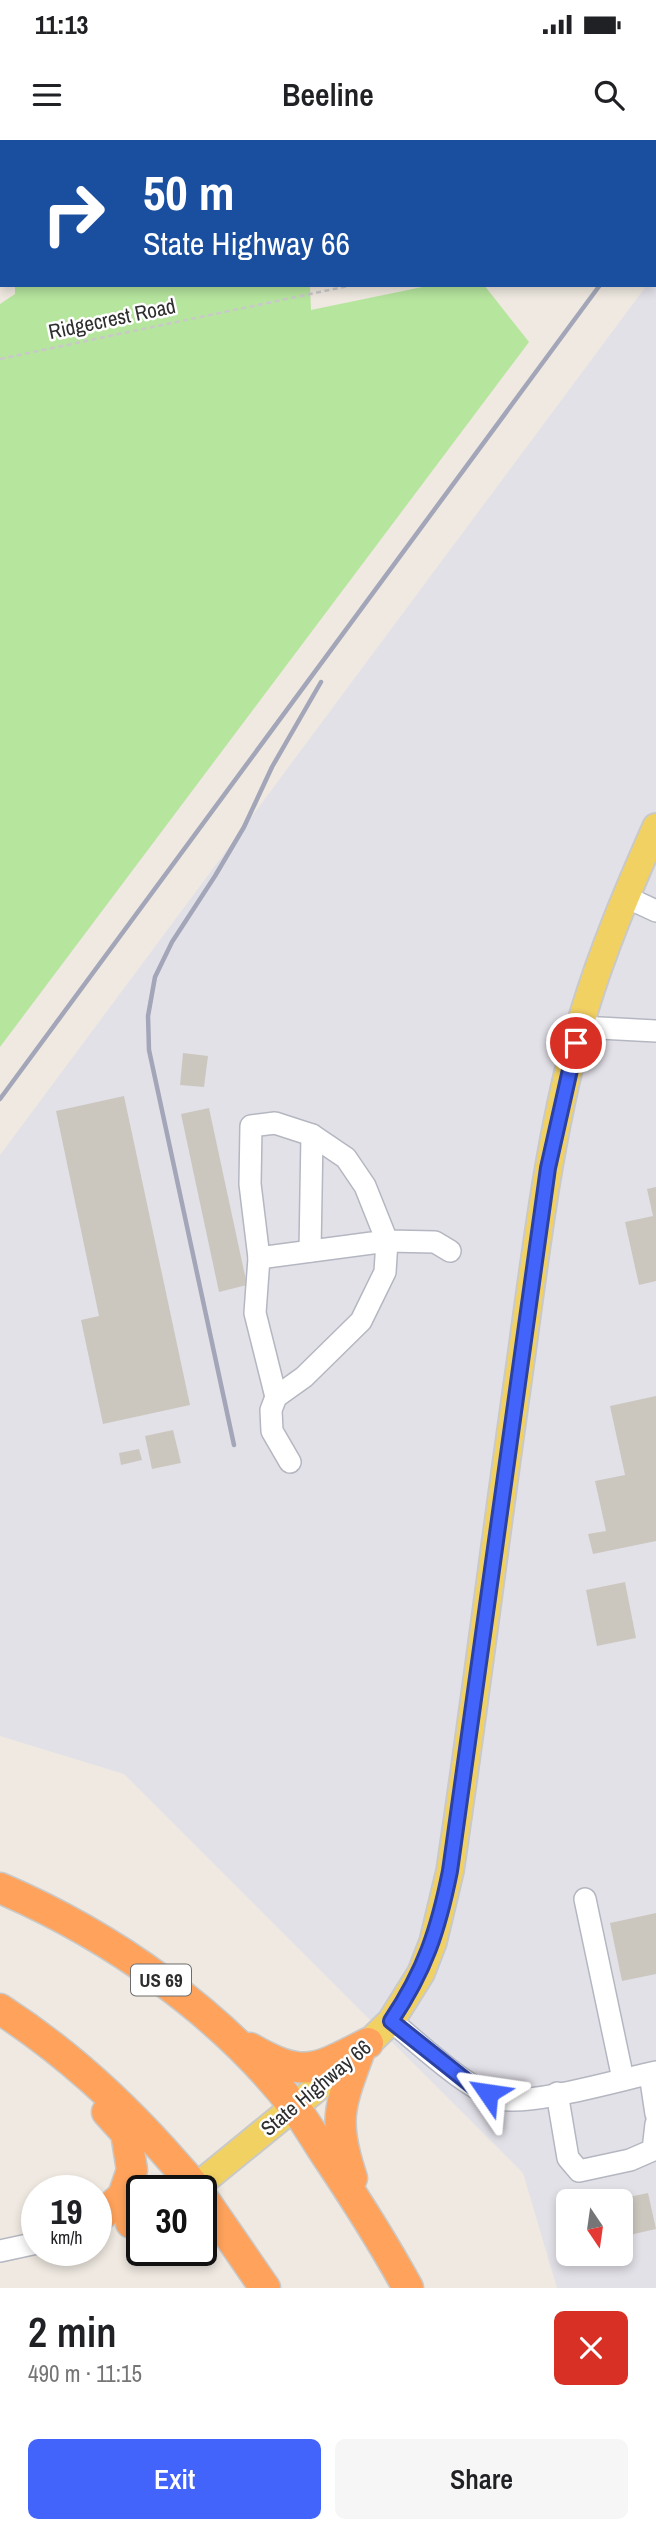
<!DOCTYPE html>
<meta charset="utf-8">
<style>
body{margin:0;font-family:"Archivo Narrow",sans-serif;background:#f6f6f6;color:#202124;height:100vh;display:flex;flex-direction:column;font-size:26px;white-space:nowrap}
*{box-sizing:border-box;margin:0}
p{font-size:23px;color:#757577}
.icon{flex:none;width:38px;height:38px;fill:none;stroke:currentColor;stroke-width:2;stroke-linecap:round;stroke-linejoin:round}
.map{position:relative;height:2148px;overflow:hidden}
.drawer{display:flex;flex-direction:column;background:#fff;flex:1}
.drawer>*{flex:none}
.hud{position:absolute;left:0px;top:0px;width:656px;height:147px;box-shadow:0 4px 10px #0003;background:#1a4fa0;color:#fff;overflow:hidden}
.needle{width:46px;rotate:167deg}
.buttons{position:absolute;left:556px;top:2049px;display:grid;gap:14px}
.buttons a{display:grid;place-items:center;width:77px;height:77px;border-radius:10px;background:#fff;box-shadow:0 4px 10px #0003;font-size:35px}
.speed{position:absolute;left:21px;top:2035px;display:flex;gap:14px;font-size:35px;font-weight:700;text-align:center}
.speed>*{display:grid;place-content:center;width:91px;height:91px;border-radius:50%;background:#fff;box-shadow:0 4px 10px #0003;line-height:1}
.speed small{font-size:18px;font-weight:400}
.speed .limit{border:4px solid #111;border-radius:10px;background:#fff;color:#111}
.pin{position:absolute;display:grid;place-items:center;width:60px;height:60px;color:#fff;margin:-30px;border:4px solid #fff;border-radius:50%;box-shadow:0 2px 7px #0007}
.me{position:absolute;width:77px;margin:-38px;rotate:302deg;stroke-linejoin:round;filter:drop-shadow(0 0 5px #0008)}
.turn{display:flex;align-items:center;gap:24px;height:147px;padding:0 28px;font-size:32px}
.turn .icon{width:91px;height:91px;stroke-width:2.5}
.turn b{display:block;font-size:49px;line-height:60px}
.round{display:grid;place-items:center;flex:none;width:74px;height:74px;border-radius:10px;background:#f6f6f6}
.headline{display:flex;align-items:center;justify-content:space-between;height:119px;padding:0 28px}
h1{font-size:42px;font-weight:600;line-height:52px}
.action{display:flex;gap:14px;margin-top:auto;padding:14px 28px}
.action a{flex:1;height:80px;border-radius:10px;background:#4264fb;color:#fff;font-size:28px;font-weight:600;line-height:80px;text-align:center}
.action a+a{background:#f6f6f6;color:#202124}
.status{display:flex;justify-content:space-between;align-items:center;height:49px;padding:0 35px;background:#fff;direction:ltr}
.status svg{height:19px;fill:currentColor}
header{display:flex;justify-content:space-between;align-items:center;height:91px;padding:0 28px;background:#fff;font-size:32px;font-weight:600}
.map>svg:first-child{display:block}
.industrial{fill:#e3e1e8;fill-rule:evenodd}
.green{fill:#b6e59e}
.building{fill:#cbc7bf}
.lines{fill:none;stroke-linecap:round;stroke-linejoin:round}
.minor-casing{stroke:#b4b7c1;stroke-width:24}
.major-casing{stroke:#c9c9c9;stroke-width:30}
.highway-casing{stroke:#c9c9c9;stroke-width:33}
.path{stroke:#c9c9c9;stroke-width:2.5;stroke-dasharray:5 3.5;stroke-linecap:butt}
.minor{stroke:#fff;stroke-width:21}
.major{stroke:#f2d163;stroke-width:26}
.highway{stroke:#ffa35c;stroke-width:30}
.rail{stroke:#a3a6b8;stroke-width:4.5}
.route-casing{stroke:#2b41a3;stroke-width:18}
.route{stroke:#4264fb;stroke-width:12}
.labels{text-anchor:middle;stroke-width:5;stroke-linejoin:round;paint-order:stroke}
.shield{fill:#fff;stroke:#6d6d6d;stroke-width:2}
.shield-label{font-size:19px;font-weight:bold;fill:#2e2e2e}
.street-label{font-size:21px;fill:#2e2e2e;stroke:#fff}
</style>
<div class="status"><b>11:13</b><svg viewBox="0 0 49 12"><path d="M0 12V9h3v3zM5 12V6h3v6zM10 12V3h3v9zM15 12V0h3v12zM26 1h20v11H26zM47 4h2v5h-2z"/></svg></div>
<header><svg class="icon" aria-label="menu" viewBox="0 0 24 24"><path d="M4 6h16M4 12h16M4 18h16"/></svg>Beeline<svg class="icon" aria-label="search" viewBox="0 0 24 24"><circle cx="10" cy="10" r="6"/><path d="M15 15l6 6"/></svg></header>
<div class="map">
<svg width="656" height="2148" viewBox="0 0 656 2148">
<rect width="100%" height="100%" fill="#efe9e1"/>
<path class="industrial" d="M656,133v2015h-99l-34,-115 -399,-399 -124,-38v-581l647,-870h7zM569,2062h52v52h-52z"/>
<polygon class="green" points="15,145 310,145 311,170 432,145 484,145 529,202 0,907 0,164 15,154"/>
<g class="building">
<polygon points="183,913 208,916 204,947 180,945"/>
<polygon points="124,956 190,1265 103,1284 81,1180 99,1176 56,971"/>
<polygon points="209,968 247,1145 219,1152 181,974"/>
<polygon points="656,1047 656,1141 639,1145 625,1082 653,1076 647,1049"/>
<polygon points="656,1256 656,1401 593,1414 588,1394 606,1391 595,1341 625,1335 610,1266"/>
<polygon points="173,1290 181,1323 152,1329 145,1296"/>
<polygon points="139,1309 142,1320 121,1325 119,1313"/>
<polygon points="625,1442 636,1498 597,1506 586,1450"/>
<polygon points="656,1773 656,1834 622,1841 610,1783"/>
<polygon points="648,2053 656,2089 621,2097 621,2062 614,2060"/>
</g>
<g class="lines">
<g class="minor-casing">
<g id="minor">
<polyline points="626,757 656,771"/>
<polyline points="581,887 656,891"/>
<polyline points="310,1111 312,995"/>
<polyline points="259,1118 255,1173 276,1257"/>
<polyline points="290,1322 272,1291 271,1270 276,1257 304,1237 361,1181 385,1132 387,1101 365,1046 346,1018 312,995 275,983 251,986 250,1044 259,1118 387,1101 435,1102 450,1111"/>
<polyline points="585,1759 623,1939"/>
<path d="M391,1881c29,23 76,69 110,78 29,7 122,-20 155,-27"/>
<polyline points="650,1934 656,1974"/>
<polyline points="557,1953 568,2018 579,2031 630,2020 653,2010 656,1984"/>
<polyline points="0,2111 37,2103"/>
</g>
</g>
<g class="major-casing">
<path id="major" d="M196,2047l153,-125 42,-41 30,-48 12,-31 17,-71c24,-161 44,-323 67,-484 18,-126 31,-253 67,-375 19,-63 45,-124 72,-185"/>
</g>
<g class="highway-casing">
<g id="highway">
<path d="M0,1748c110,47 222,125 295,220 13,17 23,36 35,53 28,42 54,83 78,127"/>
<path d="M0,1869c60,39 115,88 163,141 12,14 25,27 35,41"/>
<path d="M250,1908c54,31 65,22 118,-5"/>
<path d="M352,2038c-19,-56 -13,-71 7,-125"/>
<polyline points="201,2055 265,2148"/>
<polyline points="96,2080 123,2056 132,2030 126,1993 107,1972"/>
<polyline points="131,2083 142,2084"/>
</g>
</g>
<g class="path">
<polyline points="654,69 656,68"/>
<polyline points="0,219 353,145"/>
</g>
<use href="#minor" class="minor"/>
<use href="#major" class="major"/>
<use href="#highway" class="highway"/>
<g class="rail">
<polyline points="654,72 656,70"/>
<polyline points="0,959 600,145"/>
<polyline points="234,1305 149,910 148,876 155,837 172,802 215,736 244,687 272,627 321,542"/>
</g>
</g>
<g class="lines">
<g class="route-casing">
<path id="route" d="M488,1953l-14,-6 -83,-66c34,-51 47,-90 59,-150l98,-703 28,-125"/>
</g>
<use href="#route" class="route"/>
</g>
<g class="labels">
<rect class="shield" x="131" y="1824.5" width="60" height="31" rx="5"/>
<g class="shield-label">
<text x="161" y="1847">US 69</text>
</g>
<g class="street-label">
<text transform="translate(112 179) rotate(-12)" y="7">Ridgecrest Road</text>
<text transform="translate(316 1948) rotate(-40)" y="7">State Highway 66</text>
</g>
</g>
</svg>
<div class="buttons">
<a><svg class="needle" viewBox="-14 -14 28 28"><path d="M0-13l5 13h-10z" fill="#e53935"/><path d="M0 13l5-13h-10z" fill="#757577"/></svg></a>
</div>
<div class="speed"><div>19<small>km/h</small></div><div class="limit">30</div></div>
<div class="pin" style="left:576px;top:903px;background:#d93025"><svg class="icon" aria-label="arrive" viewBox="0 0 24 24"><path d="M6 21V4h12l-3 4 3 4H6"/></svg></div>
<svg class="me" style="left:488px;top:1953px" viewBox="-20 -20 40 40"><path d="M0-17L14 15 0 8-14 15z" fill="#4264fb" stroke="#fff" stroke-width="4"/></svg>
<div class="hud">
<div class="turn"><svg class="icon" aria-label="right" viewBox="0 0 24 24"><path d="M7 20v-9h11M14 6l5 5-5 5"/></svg><div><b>50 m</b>State Highway 66</div></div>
</div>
</div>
<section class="drawer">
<div class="headline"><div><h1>2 min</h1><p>490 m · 11:15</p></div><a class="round" style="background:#d93025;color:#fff"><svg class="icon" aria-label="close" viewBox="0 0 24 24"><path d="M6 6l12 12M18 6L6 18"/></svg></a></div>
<div class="action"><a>Exit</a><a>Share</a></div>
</section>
